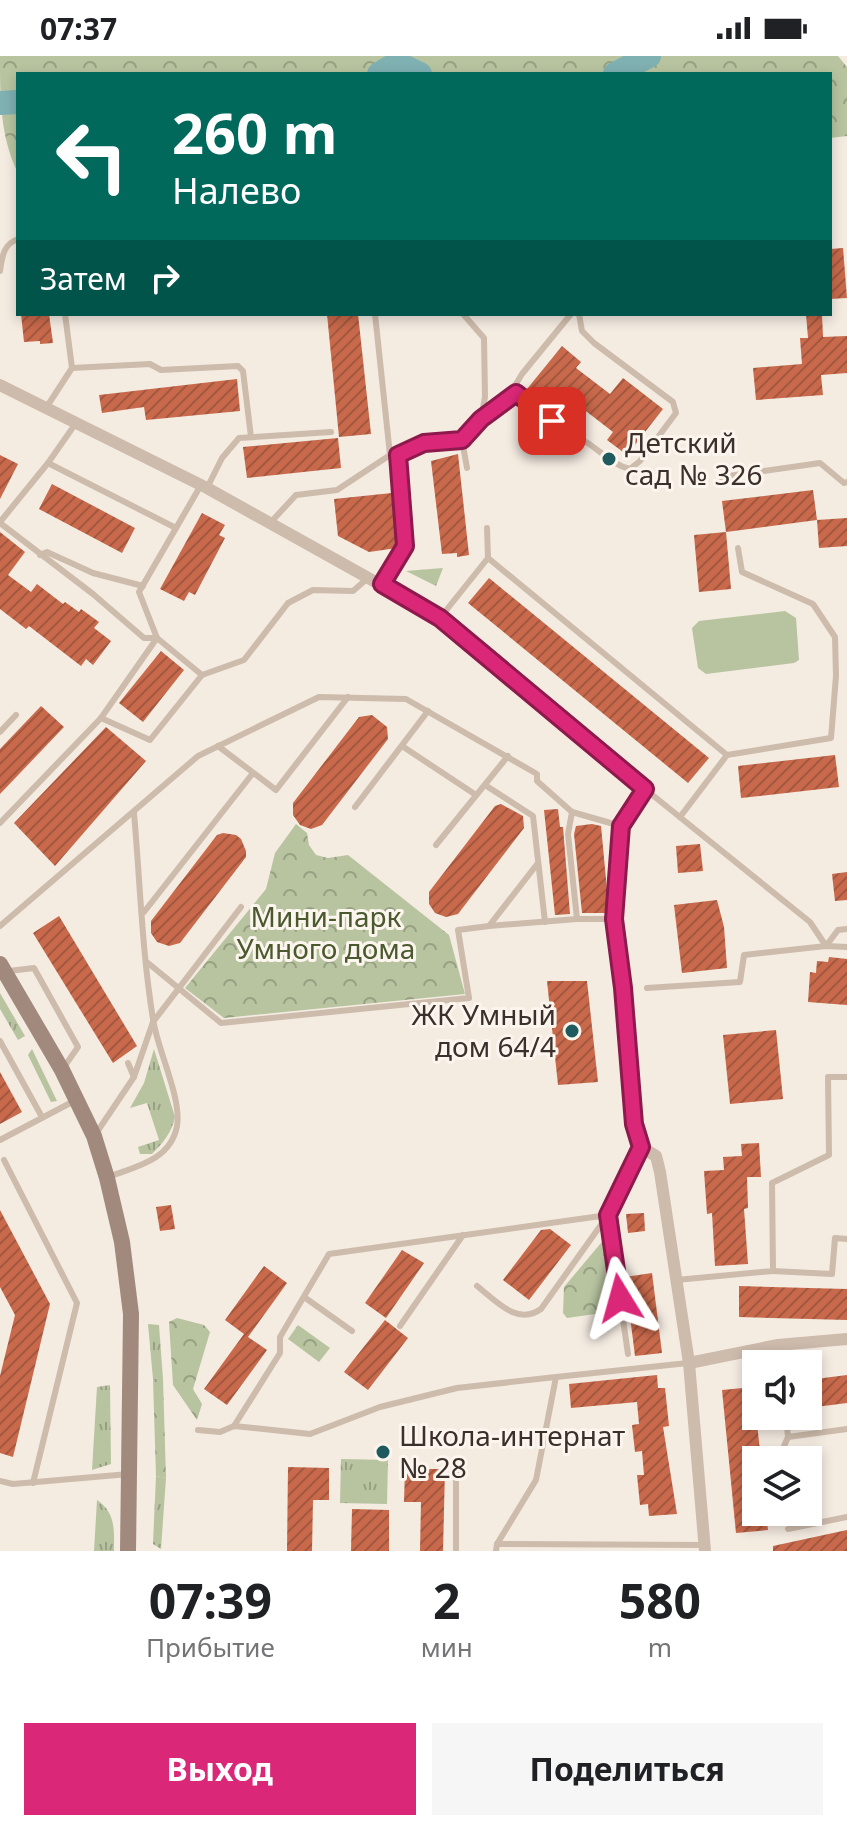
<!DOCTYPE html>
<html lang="ru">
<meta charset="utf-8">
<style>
body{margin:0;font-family:"Noto Sans",sans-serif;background:#f6f6f6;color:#202124;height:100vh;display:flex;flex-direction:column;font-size:30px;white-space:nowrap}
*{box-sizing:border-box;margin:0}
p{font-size:26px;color:#757577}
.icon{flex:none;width:44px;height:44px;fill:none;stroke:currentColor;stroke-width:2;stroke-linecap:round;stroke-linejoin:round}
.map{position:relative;height:1495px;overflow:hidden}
.sheet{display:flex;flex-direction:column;background:#fff;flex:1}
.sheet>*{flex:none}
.top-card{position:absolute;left:16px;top:16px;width:816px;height:244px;border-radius:0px;box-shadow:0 4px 12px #0003;background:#00695c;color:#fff;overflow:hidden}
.tools{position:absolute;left:742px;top:1294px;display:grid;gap:16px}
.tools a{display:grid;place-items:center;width:80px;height:80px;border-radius:0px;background:#fff;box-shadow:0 4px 12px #0003;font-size:40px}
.pin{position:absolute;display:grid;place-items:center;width:68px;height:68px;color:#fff;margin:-34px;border-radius:16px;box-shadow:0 4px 12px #0006}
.me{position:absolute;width:88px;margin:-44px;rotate:352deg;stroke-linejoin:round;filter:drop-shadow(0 0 6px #0008)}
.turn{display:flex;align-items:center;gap:28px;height:168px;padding:0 24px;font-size:36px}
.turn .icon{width:104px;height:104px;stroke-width:2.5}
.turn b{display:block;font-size:56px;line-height:68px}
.then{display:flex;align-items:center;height:76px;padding:0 24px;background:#0003;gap:16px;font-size:30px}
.eta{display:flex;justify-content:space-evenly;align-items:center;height:136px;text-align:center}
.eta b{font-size:48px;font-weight:700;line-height:56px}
.cta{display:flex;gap:16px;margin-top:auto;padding:16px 24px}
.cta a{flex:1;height:92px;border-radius:0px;background:#db2777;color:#fff;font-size:32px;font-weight:700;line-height:92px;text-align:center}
.cta a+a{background:#f6f6f6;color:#202124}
.status{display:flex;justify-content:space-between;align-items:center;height:56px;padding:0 40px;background:#fff;direction:ltr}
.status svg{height:22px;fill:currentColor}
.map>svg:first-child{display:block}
.grass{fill:url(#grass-tufts)}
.forest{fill:url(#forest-crowns)}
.pitch{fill:#b8c4a0}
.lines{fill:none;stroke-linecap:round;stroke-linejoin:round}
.river{stroke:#7fb0b2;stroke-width:24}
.building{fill:url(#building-hatch)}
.service{stroke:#cdbbac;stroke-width:6}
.minor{stroke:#cdbbac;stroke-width:12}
.secondary{stroke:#a18a7d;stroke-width:16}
.route-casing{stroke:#8e194d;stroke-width:20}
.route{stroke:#db2777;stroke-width:14}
.poi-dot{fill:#1f5a5e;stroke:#fbf5ee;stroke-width:3}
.labels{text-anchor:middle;stroke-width:6;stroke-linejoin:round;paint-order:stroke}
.poi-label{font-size:28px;fill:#3b302b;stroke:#fbf5ee;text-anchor:start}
.park-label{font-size:28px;fill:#4a5a2e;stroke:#fbf5ee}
</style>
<div class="status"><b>07:37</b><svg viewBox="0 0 49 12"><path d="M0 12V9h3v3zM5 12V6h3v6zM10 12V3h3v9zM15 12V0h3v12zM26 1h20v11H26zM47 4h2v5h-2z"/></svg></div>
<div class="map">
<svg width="847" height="1495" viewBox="0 0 847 1495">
<defs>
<pattern id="grass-tufts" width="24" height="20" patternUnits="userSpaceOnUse" patternTransform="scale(2)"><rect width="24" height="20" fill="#b8c4a0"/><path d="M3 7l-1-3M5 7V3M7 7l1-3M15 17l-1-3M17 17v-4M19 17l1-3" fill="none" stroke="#97a083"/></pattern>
<pattern id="forest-crowns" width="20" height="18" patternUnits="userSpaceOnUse" patternTransform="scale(2)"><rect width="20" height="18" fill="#b8c4a0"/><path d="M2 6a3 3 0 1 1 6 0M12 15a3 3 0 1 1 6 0" fill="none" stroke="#97a083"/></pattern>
<pattern id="building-hatch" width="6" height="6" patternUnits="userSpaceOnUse" patternTransform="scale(2)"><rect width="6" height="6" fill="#c8694b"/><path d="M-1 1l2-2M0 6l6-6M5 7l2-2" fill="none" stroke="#a4573f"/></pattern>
</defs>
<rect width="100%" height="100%" fill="#f4ebe1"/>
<g class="grass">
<polygon points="443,512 436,530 406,515"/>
<polygon points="0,937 25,980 18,984 0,953"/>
<polygon points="32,993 57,1045 51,1046 28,999"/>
<path d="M154,993l21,68c-3,15 -12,26 -23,37h-12l-2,-7 21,-7 -12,-37 -17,5 14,-25z"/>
<polygon points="148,1268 159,1269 163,1323 153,1323"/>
<polygon points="110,1329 111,1408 92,1414 97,1331"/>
<polygon points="341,1403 388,1404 387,1448 340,1447"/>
<polygon points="156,1420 166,1422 161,1493 153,1488"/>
<path d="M97,1444c19,13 17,30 17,51h-20z"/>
</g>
<g class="forest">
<path d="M0,0h838l9,11v69l-17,2v-64h-812v99c-18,-36 -18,-76 -18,-117z"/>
<polygon points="296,768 307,777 309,789 316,799 328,802 348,799 449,879 465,938 224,962 185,932 266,833 275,797"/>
<polygon points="606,1181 616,1244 609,1256 567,1262 563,1257 564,1231"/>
<polygon points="177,1262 204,1269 210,1276 193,1333 202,1348 197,1364 173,1329 169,1266"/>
<polygon points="298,1269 330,1292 319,1306 288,1283"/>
<polygon points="153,1323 163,1323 166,1422 156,1420"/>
</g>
<polygon class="pitch" points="785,555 796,562 799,604 794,607 706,618 698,612 692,572 699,565"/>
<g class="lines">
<g class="river">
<polyline points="379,18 397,7 420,18"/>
<polyline points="615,18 649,0"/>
<polyline points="0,47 18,46"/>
</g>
</g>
<g class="building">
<polygon points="843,192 847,242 830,243 830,193"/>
<polygon points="21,258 49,258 53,287 40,288 40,285 24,286"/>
<polygon points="327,258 358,258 371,378 339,381"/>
<polygon points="806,258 822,258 823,281 847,280 847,317 821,319 823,339 756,344 753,312 802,308 800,282 808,282"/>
<polygon points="562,290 581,306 576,312 610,338 623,322 663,353 627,399 607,384 613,376 578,349 567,364 527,333"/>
<polygon points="237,323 240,355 146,364 144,351 102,357 99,339"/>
<polygon points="338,382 341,412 247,422 243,391"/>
<polygon points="458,398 469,499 457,501 457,497 442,498 431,405"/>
<polygon points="0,399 18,408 0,443"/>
<polygon points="52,428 135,472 122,497 39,453"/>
<polygon points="813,434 817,464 726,476 722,445"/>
<polygon points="392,437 397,492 369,496 338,480 334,443"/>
<polygon points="202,457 225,469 219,479 225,482 195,539 189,536 184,545 160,533"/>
<polygon points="847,462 847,490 819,492 817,464"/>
<polygon points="0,476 25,496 8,519 31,536 37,528 63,548 65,546 79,556 81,553 99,566 94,572 111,585 93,609 86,603 81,610 29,570 26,573 0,553"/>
<polygon points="726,476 731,533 699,536 694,479"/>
<polygon points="489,522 709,702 688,727 468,547"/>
<polygon points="161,595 184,614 143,666 119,647"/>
<polygon points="41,650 64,671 0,738 0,693"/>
<polygon points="372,659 387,671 388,683 322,769 311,773 300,769 293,759 293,747 359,661"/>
<polygon points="106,671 146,705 55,810 14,767"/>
<polygon points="835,699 839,731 741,742 738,710"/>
<polygon points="501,748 523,760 524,772 458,858 446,861 435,857 429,848 429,836 495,750"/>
<polygon points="558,753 560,771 563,771 570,858 555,859 544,754"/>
<polygon points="592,768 601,770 607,834 605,857 582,857 574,778 576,770"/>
<polygon points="223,777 236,779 241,783 246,795 246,801 180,887 169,890 157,886 151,877 151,865 217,779"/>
<polygon points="700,788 703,815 678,817 676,790"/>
<polygon points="847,816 847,844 835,845 832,818"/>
<polygon points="717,844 724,871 727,912 682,917 674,849"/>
<polygon points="59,860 137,990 113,1007 33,877"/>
<polygon points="829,901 847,903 847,949 808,946 810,916 816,917 817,905 828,906"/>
<polygon points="547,925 587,925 598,1026 558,1029"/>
<polygon points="776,974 783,1043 730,1048 723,979"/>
<polygon points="0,1016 22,1056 0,1068"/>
<polygon points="759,1087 761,1121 747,1121 748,1152 744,1153 748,1208 715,1210 712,1157 707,1158 704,1115 724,1114 723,1101 742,1100 741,1088"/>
<polygon points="171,1149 175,1173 160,1175 156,1151"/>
<polygon points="0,1154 50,1248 13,1401 0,1397 0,1320 15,1259 0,1231"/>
<polygon points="644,1157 645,1175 628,1177 626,1158"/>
<polygon points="550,1173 571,1189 529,1244 503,1224 541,1174"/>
<polygon points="402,1194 424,1207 386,1262 365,1247"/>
<polygon points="264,1210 287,1227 248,1281 267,1294 227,1349 204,1333 244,1278 225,1264"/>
<polygon points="652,1217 662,1297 635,1300 625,1221"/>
<polygon points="739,1230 847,1233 847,1264 739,1261"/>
<polygon points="385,1264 408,1282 368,1334 344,1316"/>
<polygon points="657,1319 658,1332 665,1332 669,1370 663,1371 677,1458 649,1460 648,1448 640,1449 637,1419 644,1419 642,1395 635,1396 632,1369 639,1368 637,1346 571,1352 569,1328"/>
<polygon points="847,1319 847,1347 808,1352 808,1324"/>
<polygon points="753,1331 761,1404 756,1404 756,1456 766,1456 768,1474 736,1477 722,1334"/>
<polygon points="288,1411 329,1412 329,1444 313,1444 312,1495 287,1495"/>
<polygon points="405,1413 445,1413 443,1495 420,1495 421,1446 404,1446"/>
<polygon points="352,1453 389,1454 389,1495 351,1495"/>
<polygon points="847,1474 847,1495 773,1495 773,1490"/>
</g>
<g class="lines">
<g class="service">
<path d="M0,215c2,-13 3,-27 18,-32"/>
<polyline points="65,258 72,312"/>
<polyline points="375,258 390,399"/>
<polyline points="463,258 484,282 485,341 481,363"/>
<path d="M571,258l-49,60 -9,15c20,23 48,39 73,53 15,9 26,23 44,27l10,-8 36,-48 -3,-11 -79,-59 -12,-12 -3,-17"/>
<polyline points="46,352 72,312 150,308 161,314 238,310 243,315 251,381"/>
<polyline points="462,384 481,363 516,337"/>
<polyline points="48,407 176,472"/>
<polyline points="721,421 820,407 844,427 847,426"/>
<polyline points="201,429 139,536 157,582 202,619"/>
<polyline points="207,432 222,402 239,382 331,376"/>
<polyline points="0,466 48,407 76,367"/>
<polyline points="271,466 296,439 337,434 390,399 398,399"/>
<polyline points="0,467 93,538 144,582 157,582 101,662"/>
<polyline points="487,472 488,502"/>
<polyline points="40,499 47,496 93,517 143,530"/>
<polyline points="382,528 405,490 398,399 424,387 462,384 467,412"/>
<polyline points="440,562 488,502 727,699 680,761"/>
<polyline points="0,676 16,659"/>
<polyline points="218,690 276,734 348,641"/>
<polyline points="402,690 476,739"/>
<polyline points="727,699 831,682 836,620 835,581 813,548 742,516 738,492"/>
<polyline points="485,729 533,760 545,866"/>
<polyline points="645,733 810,866 826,890 838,874 847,873"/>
<polyline points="355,751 428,655"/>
<polyline points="572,756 621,770"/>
<polyline points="0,767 101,662 150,684 202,619 244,604 288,547 313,534 353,535 368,522"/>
<polyline points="436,789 508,700"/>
<polyline points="538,807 489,870 577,863 614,863"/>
<polyline points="144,856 253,717"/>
<polyline points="0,870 198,700 319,641 406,643 537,718 537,725 572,756 568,778 577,863"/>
<polyline points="148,907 221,967 469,942 458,874 489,870"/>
<polyline points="9,915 34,912 78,991 64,1011"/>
<polyline points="647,932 740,926 744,899 826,890 847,891"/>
<polyline points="0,985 42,1061"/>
<polyline points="128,1007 134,1021"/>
<polyline points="95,1079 134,1021 153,966 241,851"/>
<polyline points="0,1084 76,1044"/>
<polyline points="4,1104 77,1247 33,1427"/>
<path d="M108,1121c27,-10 63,-17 69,-51 5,-28 -20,-77 -24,-107 -11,-67 -13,-138 -19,-206"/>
<polyline points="773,1215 832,1218 835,1182 847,1183"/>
<polyline points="676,1224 773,1215 772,1127 829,1099 828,1021 847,1021"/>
<path d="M477,1230c19,15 40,40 64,23l67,-94 32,-67"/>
<polyline points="304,1241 352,1275"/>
<polyline points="400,1270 463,1179"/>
<polyline points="778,1289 780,1308"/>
<polyline points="786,1360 788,1381 847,1373"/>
<polyline points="234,1370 280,1297 280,1281 329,1198 608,1159 628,1298"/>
<polyline points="198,1374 220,1376 234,1370 310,1378 380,1351 457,1332 556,1321"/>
<polyline points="778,1404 788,1381"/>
<polyline points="0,1425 13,1428 129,1418"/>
<polyline points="788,1473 847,1461"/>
<polyline points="497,1488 704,1489"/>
<polyline points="456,1495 456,1416"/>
<polyline points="496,1495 497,1488 536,1424 556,1321 688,1307"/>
</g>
<g class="minor">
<polyline points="0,329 207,432 440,562 645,733 621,770 614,863 623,932 634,1068 641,1091 656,1100 660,1116 689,1307 705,1495"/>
<polyline points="689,1307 778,1289 847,1283"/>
</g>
<polyline class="secondary" points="0,908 62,1014 94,1080 107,1122 122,1186 131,1258 128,1495"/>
</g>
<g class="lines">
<g class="route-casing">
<polyline id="route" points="552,365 516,337 481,363 462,384 424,387 398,399 405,490 382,528 440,562 645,733 621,770 614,863 623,932 634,1068 641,1091 608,1159 620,1242"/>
</g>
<use href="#route" class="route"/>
</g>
<g class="poi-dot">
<circle cx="609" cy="403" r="8"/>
<circle cx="572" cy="975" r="8"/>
<circle cx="383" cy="1396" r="8"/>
</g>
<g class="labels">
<g class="poi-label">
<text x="625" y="397">Детский<tspan x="625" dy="32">сад № 326</tspan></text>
<text x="556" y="969" text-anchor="end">ЖК Умный<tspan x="556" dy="32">дом 64/4</tspan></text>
<text x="399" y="1390">Школа-интернат<tspan x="399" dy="32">№ 28</tspan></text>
</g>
<g class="park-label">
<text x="326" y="871">Мини-парк<tspan x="326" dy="32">Умного дома</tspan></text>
</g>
</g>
</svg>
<div class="tools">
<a><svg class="icon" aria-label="sound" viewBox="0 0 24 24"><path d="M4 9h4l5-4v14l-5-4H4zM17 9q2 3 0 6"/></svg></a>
<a><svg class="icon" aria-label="layers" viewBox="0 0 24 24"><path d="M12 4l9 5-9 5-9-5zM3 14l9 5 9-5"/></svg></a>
</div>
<div class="pin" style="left:552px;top:365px;background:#d93025"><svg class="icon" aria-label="arrive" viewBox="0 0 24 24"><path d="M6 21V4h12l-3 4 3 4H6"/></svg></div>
<svg class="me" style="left:620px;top:1242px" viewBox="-20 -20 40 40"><path d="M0-17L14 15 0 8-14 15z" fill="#db2777" stroke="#fff" stroke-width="4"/></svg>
<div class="top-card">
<div class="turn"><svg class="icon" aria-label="left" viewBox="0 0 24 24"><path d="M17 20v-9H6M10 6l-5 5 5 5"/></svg><div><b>260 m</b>Налево</div></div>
<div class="then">Затем<svg class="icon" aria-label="right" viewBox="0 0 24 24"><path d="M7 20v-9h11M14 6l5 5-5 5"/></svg></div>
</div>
</div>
<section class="sheet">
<div class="eta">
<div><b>07:39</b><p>Прибытие</p></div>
<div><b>2</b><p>мин</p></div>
<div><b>580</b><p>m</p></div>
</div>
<div class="cta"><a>Выход</a><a>Поделиться</a></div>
</section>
